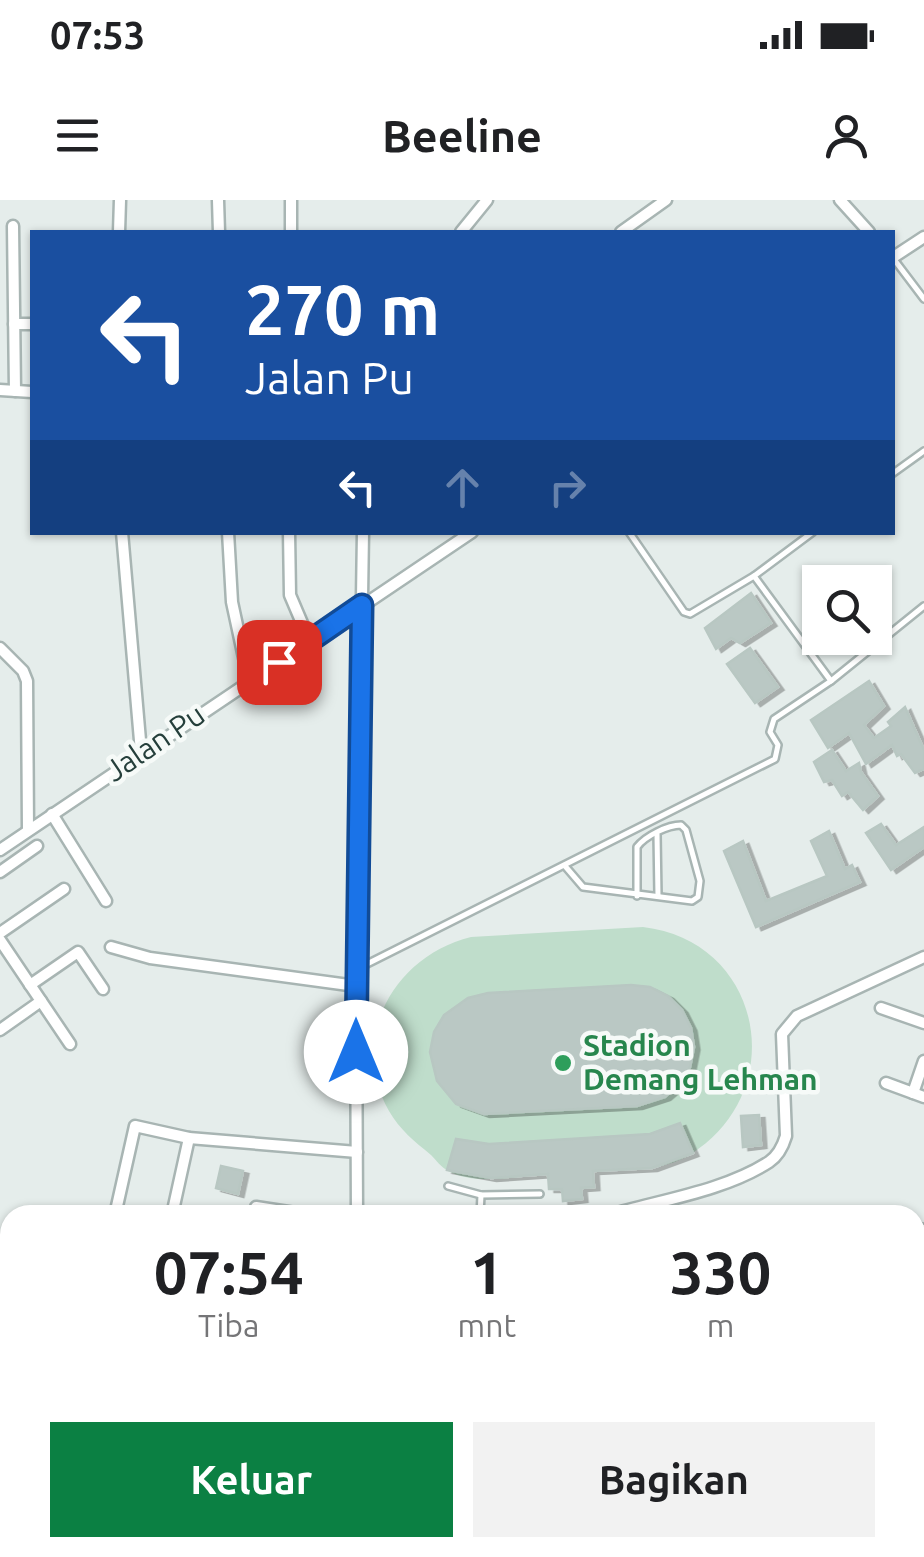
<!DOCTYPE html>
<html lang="id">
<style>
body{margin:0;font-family:Ubuntu,sans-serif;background:#f2f2f2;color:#202124;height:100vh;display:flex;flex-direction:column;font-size:38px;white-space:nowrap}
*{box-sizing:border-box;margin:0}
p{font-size:32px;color:#757577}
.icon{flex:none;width:55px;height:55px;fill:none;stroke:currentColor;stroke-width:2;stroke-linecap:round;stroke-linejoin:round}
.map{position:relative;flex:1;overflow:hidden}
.panel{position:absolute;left:0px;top:1005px;width:925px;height:352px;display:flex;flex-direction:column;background:#fff;border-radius:30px 30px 0 0;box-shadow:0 2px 8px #0004}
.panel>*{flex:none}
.top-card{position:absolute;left:30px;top:30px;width:865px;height:305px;border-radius:0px;box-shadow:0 2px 8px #0004;background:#1a4fa0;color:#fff;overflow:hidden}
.fabs{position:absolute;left:802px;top:365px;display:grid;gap:20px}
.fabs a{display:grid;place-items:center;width:90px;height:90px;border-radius:0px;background:#fff;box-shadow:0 2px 8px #0004;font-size:50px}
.pin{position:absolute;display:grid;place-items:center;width:85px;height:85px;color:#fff;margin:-42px;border-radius:20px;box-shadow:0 5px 15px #0006}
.me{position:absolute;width:110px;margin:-55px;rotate:0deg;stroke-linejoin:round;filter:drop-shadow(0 0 8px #0008)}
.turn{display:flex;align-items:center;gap:35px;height:210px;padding:0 50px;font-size:45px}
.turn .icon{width:130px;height:130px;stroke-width:2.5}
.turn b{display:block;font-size:70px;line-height:85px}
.lanes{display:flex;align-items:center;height:95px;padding:0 50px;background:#0003;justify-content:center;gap:50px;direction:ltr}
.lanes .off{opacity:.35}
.eta{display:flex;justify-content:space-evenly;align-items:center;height:170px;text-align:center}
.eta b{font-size:60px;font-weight:700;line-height:70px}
.button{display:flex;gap:20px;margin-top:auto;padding:20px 50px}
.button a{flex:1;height:115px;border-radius:0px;background:#0b8043;color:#fff;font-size:40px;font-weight:700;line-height:115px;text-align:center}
.button a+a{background:#f2f2f2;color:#202124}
.status{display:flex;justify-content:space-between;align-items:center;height:70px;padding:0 50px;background:#fff;direction:ltr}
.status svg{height:28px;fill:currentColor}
header{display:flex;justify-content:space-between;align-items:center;height:130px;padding:0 50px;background:#fff;font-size:45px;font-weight:700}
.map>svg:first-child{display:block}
.green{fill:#bfddcb}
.building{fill:#bac8c4;stroke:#b8c7c2;stroke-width:2.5;filter:url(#shadow)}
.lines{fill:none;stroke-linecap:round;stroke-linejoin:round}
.lane-casing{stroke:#a8b5b3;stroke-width:10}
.street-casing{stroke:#a8b5b3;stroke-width:15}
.lane{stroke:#fff;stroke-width:5}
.street{stroke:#fff;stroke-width:10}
.route-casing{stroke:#114b97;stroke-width:25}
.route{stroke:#1a73e8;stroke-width:18}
.leisure-dot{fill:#2e9e5b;stroke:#f6faf8;stroke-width:4}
.labels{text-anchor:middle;stroke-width:9;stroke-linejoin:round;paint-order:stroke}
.street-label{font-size:30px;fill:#253f3b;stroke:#f6faf8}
.leisure-label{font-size:30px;font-weight:bold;fill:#27864d;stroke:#f6faf8;text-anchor:start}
</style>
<div class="status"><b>07:53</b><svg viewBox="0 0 49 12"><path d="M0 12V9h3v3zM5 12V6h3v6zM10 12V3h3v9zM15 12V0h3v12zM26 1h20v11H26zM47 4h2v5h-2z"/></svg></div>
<header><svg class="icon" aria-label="menu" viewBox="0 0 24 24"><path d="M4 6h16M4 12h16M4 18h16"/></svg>Beeline<svg class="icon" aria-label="person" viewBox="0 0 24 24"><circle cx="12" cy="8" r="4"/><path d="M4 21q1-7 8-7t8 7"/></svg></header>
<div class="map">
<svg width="924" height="1357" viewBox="0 0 924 1357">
<defs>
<filter id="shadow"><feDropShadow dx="5.5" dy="3" stdDeviation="0" flood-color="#0004"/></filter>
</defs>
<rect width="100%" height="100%" fill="#e5edeb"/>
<path class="green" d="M643,727c120,14 148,164 48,227 -29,18 -66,16 -98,17l-11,17v11l-19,2 -1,-12h-13l-2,-15c-29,2 -72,12 -99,-3 -7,-4 -12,-11 -17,-16 -17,-14 -31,-25 -42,-44 -41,-73 5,-155 82,-174z"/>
<g class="building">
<polygon points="751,393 771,423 740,443 731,438 716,449 705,428"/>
<polygon points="750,448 778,487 755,503 727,464"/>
<polygon points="869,481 884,506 864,525 874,538 891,526 888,522 905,507 924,550 924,569 915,573 901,554 897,556 892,545 866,564 849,533 828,548 811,520"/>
<polygon points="832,550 846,571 859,563 861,572 878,596 863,610 848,592 842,596 832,580 824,582 814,562"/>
<polygon points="881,624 896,645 924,627 924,647 891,670 866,633"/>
<polygon points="829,631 845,669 852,665 860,682 756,727 724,651 743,641 766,701 827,676 811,641"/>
<polygon points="631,785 650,787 668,796 682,810 691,828 694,847 690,867 680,884 665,897 637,906 484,914 456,904 437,881 430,852 434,832 444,815 468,798 488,793"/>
<polygon points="759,915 761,945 743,947 741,916"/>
<polygon points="680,923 693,953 652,968 593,971 594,987 581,988 582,999 563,1001 562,989 549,989 548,974 491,978 447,970 456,939 489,944 650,934"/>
<polygon points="221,966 243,971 238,994 216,988"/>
</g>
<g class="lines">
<g class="lane-casing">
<g id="lane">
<polyline points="893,58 924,99"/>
<polyline points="892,274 924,251"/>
<polyline points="629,332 684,412 690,414 754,376 813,332"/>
<polyline points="754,376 831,481"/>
<polyline points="657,634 658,696"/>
<path d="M565,666l18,21 109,14 6,-4 2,-16 -14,-51 -5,-5c-13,0 -36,11 -44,22v49"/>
<polyline points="359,768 775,559 778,545 770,532 774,519 831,481 924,406"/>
<polyline points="448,986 481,995 540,994"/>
<polyline points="480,1015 481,995"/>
</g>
</g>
<g class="street-casing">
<g id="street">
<polyline points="218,0 219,32"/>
<polyline points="840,0 869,32"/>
<polyline points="13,26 15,191"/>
<polyline points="119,32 120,0"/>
<polyline points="291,32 291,0"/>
<polyline points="461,32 487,0"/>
<polyline points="621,32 666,0"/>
<polyline points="892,58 924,37"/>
<polyline points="14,124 32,124"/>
<polyline points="0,190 32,192"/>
<polyline points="122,332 141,552"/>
<polyline points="228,332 232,402 249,481"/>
<polyline points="289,332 290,395 310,442"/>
<polyline points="0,448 23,471 27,481 28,630"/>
<polyline points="52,614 106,701"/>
<polyline points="0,650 472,332"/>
<polyline points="0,672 37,646"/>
<polyline points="0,733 64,689"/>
<polyline points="0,740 41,801 0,830"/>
<polyline points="111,747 150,758 356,786"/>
<polyline points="30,785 78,752 103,789"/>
<polyline points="41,801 70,844"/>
<polyline points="881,808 924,823"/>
<polyline points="886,883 924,897"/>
<polyline points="913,893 924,861"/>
<polyline points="256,1007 308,1015"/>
<polyline points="115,1015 135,926 189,938 357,952"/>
<polyline points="172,1015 189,938"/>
<polyline points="357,1015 356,786 363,332"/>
<path d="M610,1015c51,-15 114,-24 159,-53 9,-6 14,-16 17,-26l-4,-102 15,-18 127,-59"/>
<polyline points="915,1028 924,1030"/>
<polyline points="915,1203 924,1207"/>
<polyline points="4,1243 10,1216"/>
<polyline points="915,1328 924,1314"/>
<polyline points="515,1348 574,1357"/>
<polyline points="13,1357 15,1348"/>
<polyline points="84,1357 86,1348"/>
<polyline points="153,1357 156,1348"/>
<polyline points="223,1357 226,1348"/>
<polyline points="347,1357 349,1348"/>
<polyline points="603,1357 606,1348"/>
<polyline points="668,1357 670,1348"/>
<polyline points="717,1357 719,1348"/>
<polyline points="897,1357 903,1348"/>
</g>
</g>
<use href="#lane" class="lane"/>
<use href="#street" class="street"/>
</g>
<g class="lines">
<g class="route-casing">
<polyline id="route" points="279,462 362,405 356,852"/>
</g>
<use href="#route" class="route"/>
</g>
<circle class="leisure-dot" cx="563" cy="863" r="10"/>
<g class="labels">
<g class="street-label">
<text transform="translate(155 543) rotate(-34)" y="10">Jalan Pu</text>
</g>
<g class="leisure-label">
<text x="583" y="856">Stadion<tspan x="583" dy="34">Demang Lehman</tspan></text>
</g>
</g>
</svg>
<div class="fabs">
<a><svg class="icon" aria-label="search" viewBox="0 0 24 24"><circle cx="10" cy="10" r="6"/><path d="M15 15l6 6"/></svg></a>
</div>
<div class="pin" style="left:279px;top:462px;background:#d93025"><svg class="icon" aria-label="arrive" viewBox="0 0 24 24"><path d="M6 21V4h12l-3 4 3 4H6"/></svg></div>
<svg class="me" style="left:356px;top:852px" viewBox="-20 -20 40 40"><circle r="19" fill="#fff"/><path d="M0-13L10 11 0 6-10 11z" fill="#1a73e8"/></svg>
<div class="top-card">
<div class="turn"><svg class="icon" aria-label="left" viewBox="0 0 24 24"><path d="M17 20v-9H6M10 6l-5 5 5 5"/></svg><div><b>270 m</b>Jalan Pu</div></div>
<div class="lanes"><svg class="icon" aria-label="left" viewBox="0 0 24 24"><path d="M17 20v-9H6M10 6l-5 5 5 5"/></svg><svg class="icon off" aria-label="ahead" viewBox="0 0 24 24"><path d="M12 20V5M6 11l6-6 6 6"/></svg><svg class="icon off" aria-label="right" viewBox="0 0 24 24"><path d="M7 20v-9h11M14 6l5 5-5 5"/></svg></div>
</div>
<section class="panel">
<div class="eta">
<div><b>07:54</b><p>Tiba</p></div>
<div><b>1</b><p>mnt</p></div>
<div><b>330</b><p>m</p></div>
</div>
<div class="button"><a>Keluar</a><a>Bagikan</a></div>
</section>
</div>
